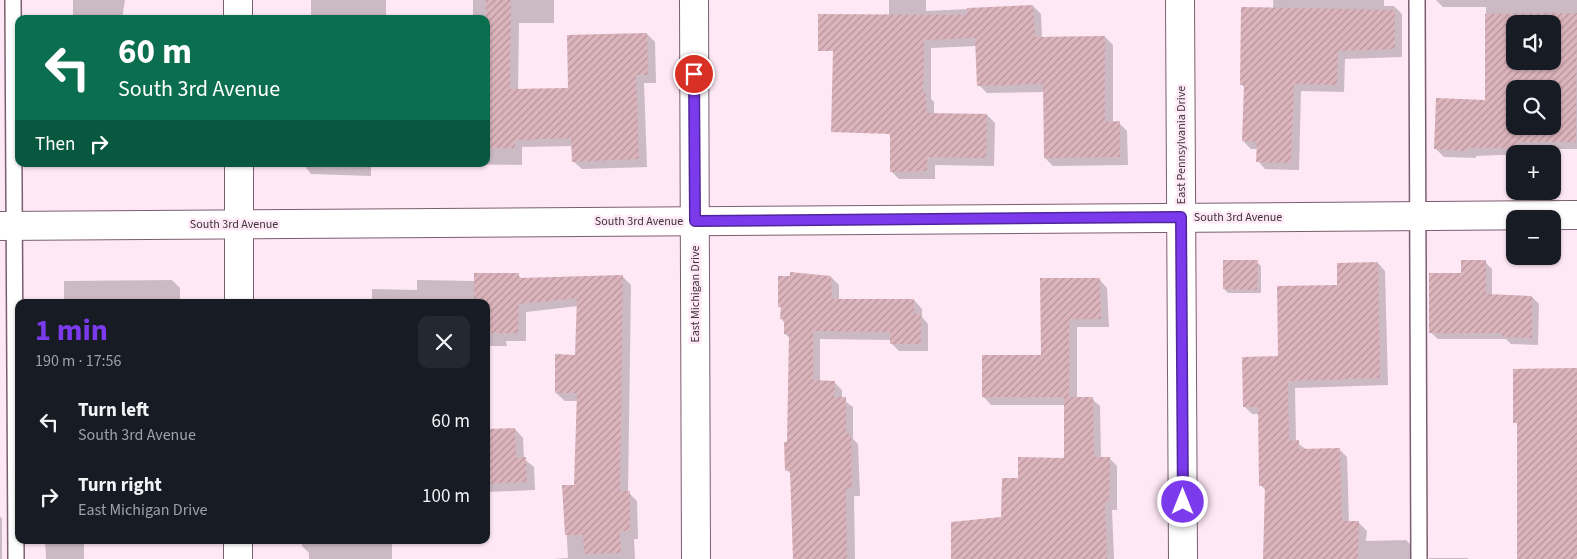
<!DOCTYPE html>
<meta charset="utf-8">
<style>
body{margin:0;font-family:"Source Sans 3",sans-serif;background:#242831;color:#f1f3f6;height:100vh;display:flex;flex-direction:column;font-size:19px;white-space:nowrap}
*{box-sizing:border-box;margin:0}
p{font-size:16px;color:#9ea1a6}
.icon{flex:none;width:28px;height:28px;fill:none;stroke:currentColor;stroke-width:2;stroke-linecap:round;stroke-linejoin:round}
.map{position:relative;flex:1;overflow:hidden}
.details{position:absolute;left:15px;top:299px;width:475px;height:245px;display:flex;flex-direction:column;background:#171b24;border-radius:10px;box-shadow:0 1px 4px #0004}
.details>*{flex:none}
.banner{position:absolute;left:15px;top:15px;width:475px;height:152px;border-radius:10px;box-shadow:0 1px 4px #0004;background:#0b6e4f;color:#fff;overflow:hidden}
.controls{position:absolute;left:1506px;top:15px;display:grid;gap:10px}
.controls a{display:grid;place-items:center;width:55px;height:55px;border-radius:10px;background:#171b24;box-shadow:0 1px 4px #0004;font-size:25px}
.pin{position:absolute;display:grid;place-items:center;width:42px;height:42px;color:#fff;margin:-21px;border:2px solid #fff;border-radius:50%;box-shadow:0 1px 5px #0007}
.me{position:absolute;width:55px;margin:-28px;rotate:0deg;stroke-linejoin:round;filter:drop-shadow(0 0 4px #0008)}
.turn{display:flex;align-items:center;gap:18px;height:105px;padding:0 20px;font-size:22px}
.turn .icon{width:65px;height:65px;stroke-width:2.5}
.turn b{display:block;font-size:35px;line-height:42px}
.then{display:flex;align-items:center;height:48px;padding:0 20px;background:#0003;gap:10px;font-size:19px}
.round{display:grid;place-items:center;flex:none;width:52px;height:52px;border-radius:10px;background:#242831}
.head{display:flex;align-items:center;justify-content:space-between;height:85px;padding:0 20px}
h1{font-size:30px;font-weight:700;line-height:38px;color:#7c3aed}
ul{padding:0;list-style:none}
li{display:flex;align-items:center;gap:15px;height:75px;padding:0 20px}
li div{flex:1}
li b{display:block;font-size:19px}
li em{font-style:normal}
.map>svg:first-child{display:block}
.shadow{fill:#0003;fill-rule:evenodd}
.building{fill:url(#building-hatch);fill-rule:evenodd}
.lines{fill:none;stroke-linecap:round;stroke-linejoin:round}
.service-casing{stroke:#7c5e71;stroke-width:18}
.minor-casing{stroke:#7c5e71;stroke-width:30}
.service{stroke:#fff;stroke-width:15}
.minor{stroke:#fff;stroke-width:28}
.route-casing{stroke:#51269a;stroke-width:12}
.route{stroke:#7c3aed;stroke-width:9}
.labels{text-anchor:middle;stroke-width:5;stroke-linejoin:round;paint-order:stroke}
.street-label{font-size:12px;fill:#3f323a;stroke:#fee8f5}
</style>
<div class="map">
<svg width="1577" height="559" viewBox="0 0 1577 559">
<defs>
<pattern id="building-hatch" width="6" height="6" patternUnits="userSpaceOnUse" patternTransform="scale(1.25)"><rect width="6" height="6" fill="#dcb4bc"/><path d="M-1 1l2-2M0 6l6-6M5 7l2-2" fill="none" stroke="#b4939a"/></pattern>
</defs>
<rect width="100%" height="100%" fill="#fee8f5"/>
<g class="shadow">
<polygon points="73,0 125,0 122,19 73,19"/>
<rect x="311" y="0" width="75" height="19"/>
<polygon points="473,0 554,0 554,23 519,23 518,90 569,89 647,34 655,42 656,83 644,83 647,167 582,169 573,161 573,146 522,147 522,165 435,164 486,164 486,19 477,19 473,15"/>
<polygon points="889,0 926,0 926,11 1033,6 1041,14 1042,38 1105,37 1113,45 1113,123 1119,123 1127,131 1128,165 1053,166 1045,158 1044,92 987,93 979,85 977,46 931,48 931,99 934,102 934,114 987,115 995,123 994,166 935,165 935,179 899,179 891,171 891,136 889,134"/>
<polygon points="1273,0 1384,0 1384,6 1394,6 1402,14 1402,57 1345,59 1344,92 1301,91 1299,170 1265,169 1258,161 1258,149 1251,149 1243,141 1245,88 1241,84 1274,34"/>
<path d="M1436,0h141v149h-51v5l-50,2v2l-32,-1 -8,-8 50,-48v-94h-43zM1515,24h37v37h-37zM1515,89h37v37h-37z"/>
<polygon points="303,164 371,164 371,176 311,174"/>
<polygon points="1257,262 1261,266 1261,293 1228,293 1224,289"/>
<polygon points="1485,262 1492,269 1492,296 1532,297 1539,304 1538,345 1511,344 1506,339 1438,339 1430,332"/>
<polygon points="1378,263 1385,271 1388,385 1295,388 1296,442 1307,450 1339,449 1347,457 1349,522 1359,523 1367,531 1366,541 1406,540 1414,548 1414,559 1265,559 1266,491 1261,485 1259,414 1252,414 1244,406 1279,357 1338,286"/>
<polygon points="518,275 522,279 623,277 631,285 628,492 637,501 638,539 634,539 635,559 552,559 568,558 564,487 576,486 578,401 565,401 556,393 577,356 578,306 526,312 526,341 506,341 507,346 486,346 486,302 372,302 372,289 417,290 417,280 475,281"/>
<polygon points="780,277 831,277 839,285 839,300 914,300 922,309 922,317 928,324 928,351 899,351 891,343 891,340 820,339 820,382 834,382 842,390 842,399 853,407 853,439 858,444 860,496 854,496 855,559 794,559 792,475 787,470 790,338 785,334 785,323 781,319"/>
<polygon points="1099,279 1107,288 1109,327 1077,327 1077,399 1092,399 1100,406 1101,458 1109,458 1117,466 1117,510 1112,510 1114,559 952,559 1002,518 1020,479 1065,459 1065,405 991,405 983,396 1042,357 1042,280"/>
<polygon points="172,280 180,288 180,302 64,302 64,281"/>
<polygon points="515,429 523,438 524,459 534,467 535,490 487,492 486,430"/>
<polygon points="0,517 2,518 2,559 0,559"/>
<polygon points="45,540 84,540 84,559 46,559"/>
<polygon points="302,540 392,540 392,559 309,559 309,553 302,546"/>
<polygon points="1429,558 1467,558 1469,559 1429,559"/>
</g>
<g class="building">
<polygon points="486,0 511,0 510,89 568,88 567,35 647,33 648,75 636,75 639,159 572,162 571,138 515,140 515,148 486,148"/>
<polygon points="1033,5 1035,37 1105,36 1105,122 1120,121 1120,157 1044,158 1043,84 977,86 975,38 924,40 923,93 926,93 927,113 987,114 986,158 927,157 927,171 890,172 890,134 831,132 833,51 818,51 818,14 967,15 967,8"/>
<polygon points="1241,7 1395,10 1395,49 1338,51 1337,85 1294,84 1291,163 1256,162 1257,142 1242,141 1244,85 1240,85"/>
<path d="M1577,13l-1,129h-58v6h-50v3l-34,-2 2,-51 49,2v-86zM1515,24h37v37h-37zM1515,89h37v37h-37z"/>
<polygon points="1223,260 1258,260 1257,290 1223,289"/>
<polygon points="1461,260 1486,260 1486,294 1532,296 1532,338 1502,337 1502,333 1429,333 1429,273 1461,273"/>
<polygon points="1378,262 1380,378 1288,381 1289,441 1299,440 1299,449 1340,448 1342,521 1359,521 1358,559 1263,559 1265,486 1259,486 1258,407 1243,407 1242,357 1278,356 1277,286 1337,285 1337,263"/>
<polygon points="790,272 831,276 832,299 914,299 914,314 921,314 921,344 890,344 890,332 813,331 813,380 835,381 834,397 846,397 846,434 851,434 852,488 846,489 847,559 793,559 790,470 785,471 784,442 787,442 789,334 784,334 784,319 780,319 781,307 778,307 778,276 790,276"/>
<polygon points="474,273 519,273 519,278 623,275 620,491 630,491 630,531 620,531 621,553 584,554 583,535 565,535 562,485 574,485 577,393 555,393 555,354 575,355 577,298 519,304 518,333 486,333 486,302 474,302"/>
<polygon points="1040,278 1100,278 1101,319 1069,319 1069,397 982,397 982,355 1041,355"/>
<polygon points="1577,368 1577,559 1517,559 1517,423 1513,423 1513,369"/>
<polygon points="1064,397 1093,397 1094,457 1110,457 1109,502 1105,502 1107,559 951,559 951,522 1001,517 1002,478 1018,478 1018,457 1064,458"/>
<polygon points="515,428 516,458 526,457 527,482 486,484 486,429"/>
</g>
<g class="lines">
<g class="service-casing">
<g id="service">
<polyline points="13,0 16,559"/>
<polyline points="1417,0 1419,559"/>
</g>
</g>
<g class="minor-casing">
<g id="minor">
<polyline points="238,0 238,19"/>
<polyline points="694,0 696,559"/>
<polyline points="1180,0 1183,559"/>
<polyline points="239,164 239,302"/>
<polyline points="0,226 1577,215"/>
<polyline points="238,559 238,540"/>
</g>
</g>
<use href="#service" class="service"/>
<use href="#minor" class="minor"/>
</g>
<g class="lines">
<g class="route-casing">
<polyline id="route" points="694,74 695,221 1181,217 1183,502"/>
</g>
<use href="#route" class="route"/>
</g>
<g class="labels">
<g class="street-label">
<text transform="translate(1181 145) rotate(-90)" y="4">East Pennsylvania Drive</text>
<text x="1238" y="221">South 3rd Avenue</text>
<text x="639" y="225">South 3rd Avenue</text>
<text x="234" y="228">South 3rd Avenue</text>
<text transform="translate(695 294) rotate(-90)" y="4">East Michigan Drive</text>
</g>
</g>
</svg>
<div class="controls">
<a><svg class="icon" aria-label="sound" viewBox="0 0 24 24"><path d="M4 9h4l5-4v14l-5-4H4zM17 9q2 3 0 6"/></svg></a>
<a><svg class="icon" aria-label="search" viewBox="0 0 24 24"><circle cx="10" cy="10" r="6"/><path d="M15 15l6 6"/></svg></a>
<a>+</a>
<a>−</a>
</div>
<div class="pin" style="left:694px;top:74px;background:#d93025"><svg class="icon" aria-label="arrive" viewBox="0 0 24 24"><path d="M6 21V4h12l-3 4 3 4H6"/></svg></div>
<svg class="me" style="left:1183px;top:502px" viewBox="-20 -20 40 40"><circle r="17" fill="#7c3aed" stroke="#fff" stroke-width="3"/><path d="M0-11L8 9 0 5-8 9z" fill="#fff"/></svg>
<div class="banner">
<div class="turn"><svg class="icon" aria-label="left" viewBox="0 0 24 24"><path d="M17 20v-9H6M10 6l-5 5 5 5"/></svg><div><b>60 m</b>South 3rd Avenue</div></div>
<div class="then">Then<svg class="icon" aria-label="right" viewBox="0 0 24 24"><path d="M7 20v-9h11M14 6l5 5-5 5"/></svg></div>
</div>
<section class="details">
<div class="head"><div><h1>1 min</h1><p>190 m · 17:56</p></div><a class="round"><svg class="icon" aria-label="close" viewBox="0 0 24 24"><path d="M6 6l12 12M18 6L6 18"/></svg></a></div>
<ul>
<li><svg class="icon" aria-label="left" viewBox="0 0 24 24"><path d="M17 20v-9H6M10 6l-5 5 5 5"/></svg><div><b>Turn left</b><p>South 3rd Avenue</p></div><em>60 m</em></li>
<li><svg class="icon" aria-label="right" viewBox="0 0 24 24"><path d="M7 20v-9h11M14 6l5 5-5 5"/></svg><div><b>Turn right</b><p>East Michigan Drive</p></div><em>100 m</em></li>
</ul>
</section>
</div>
